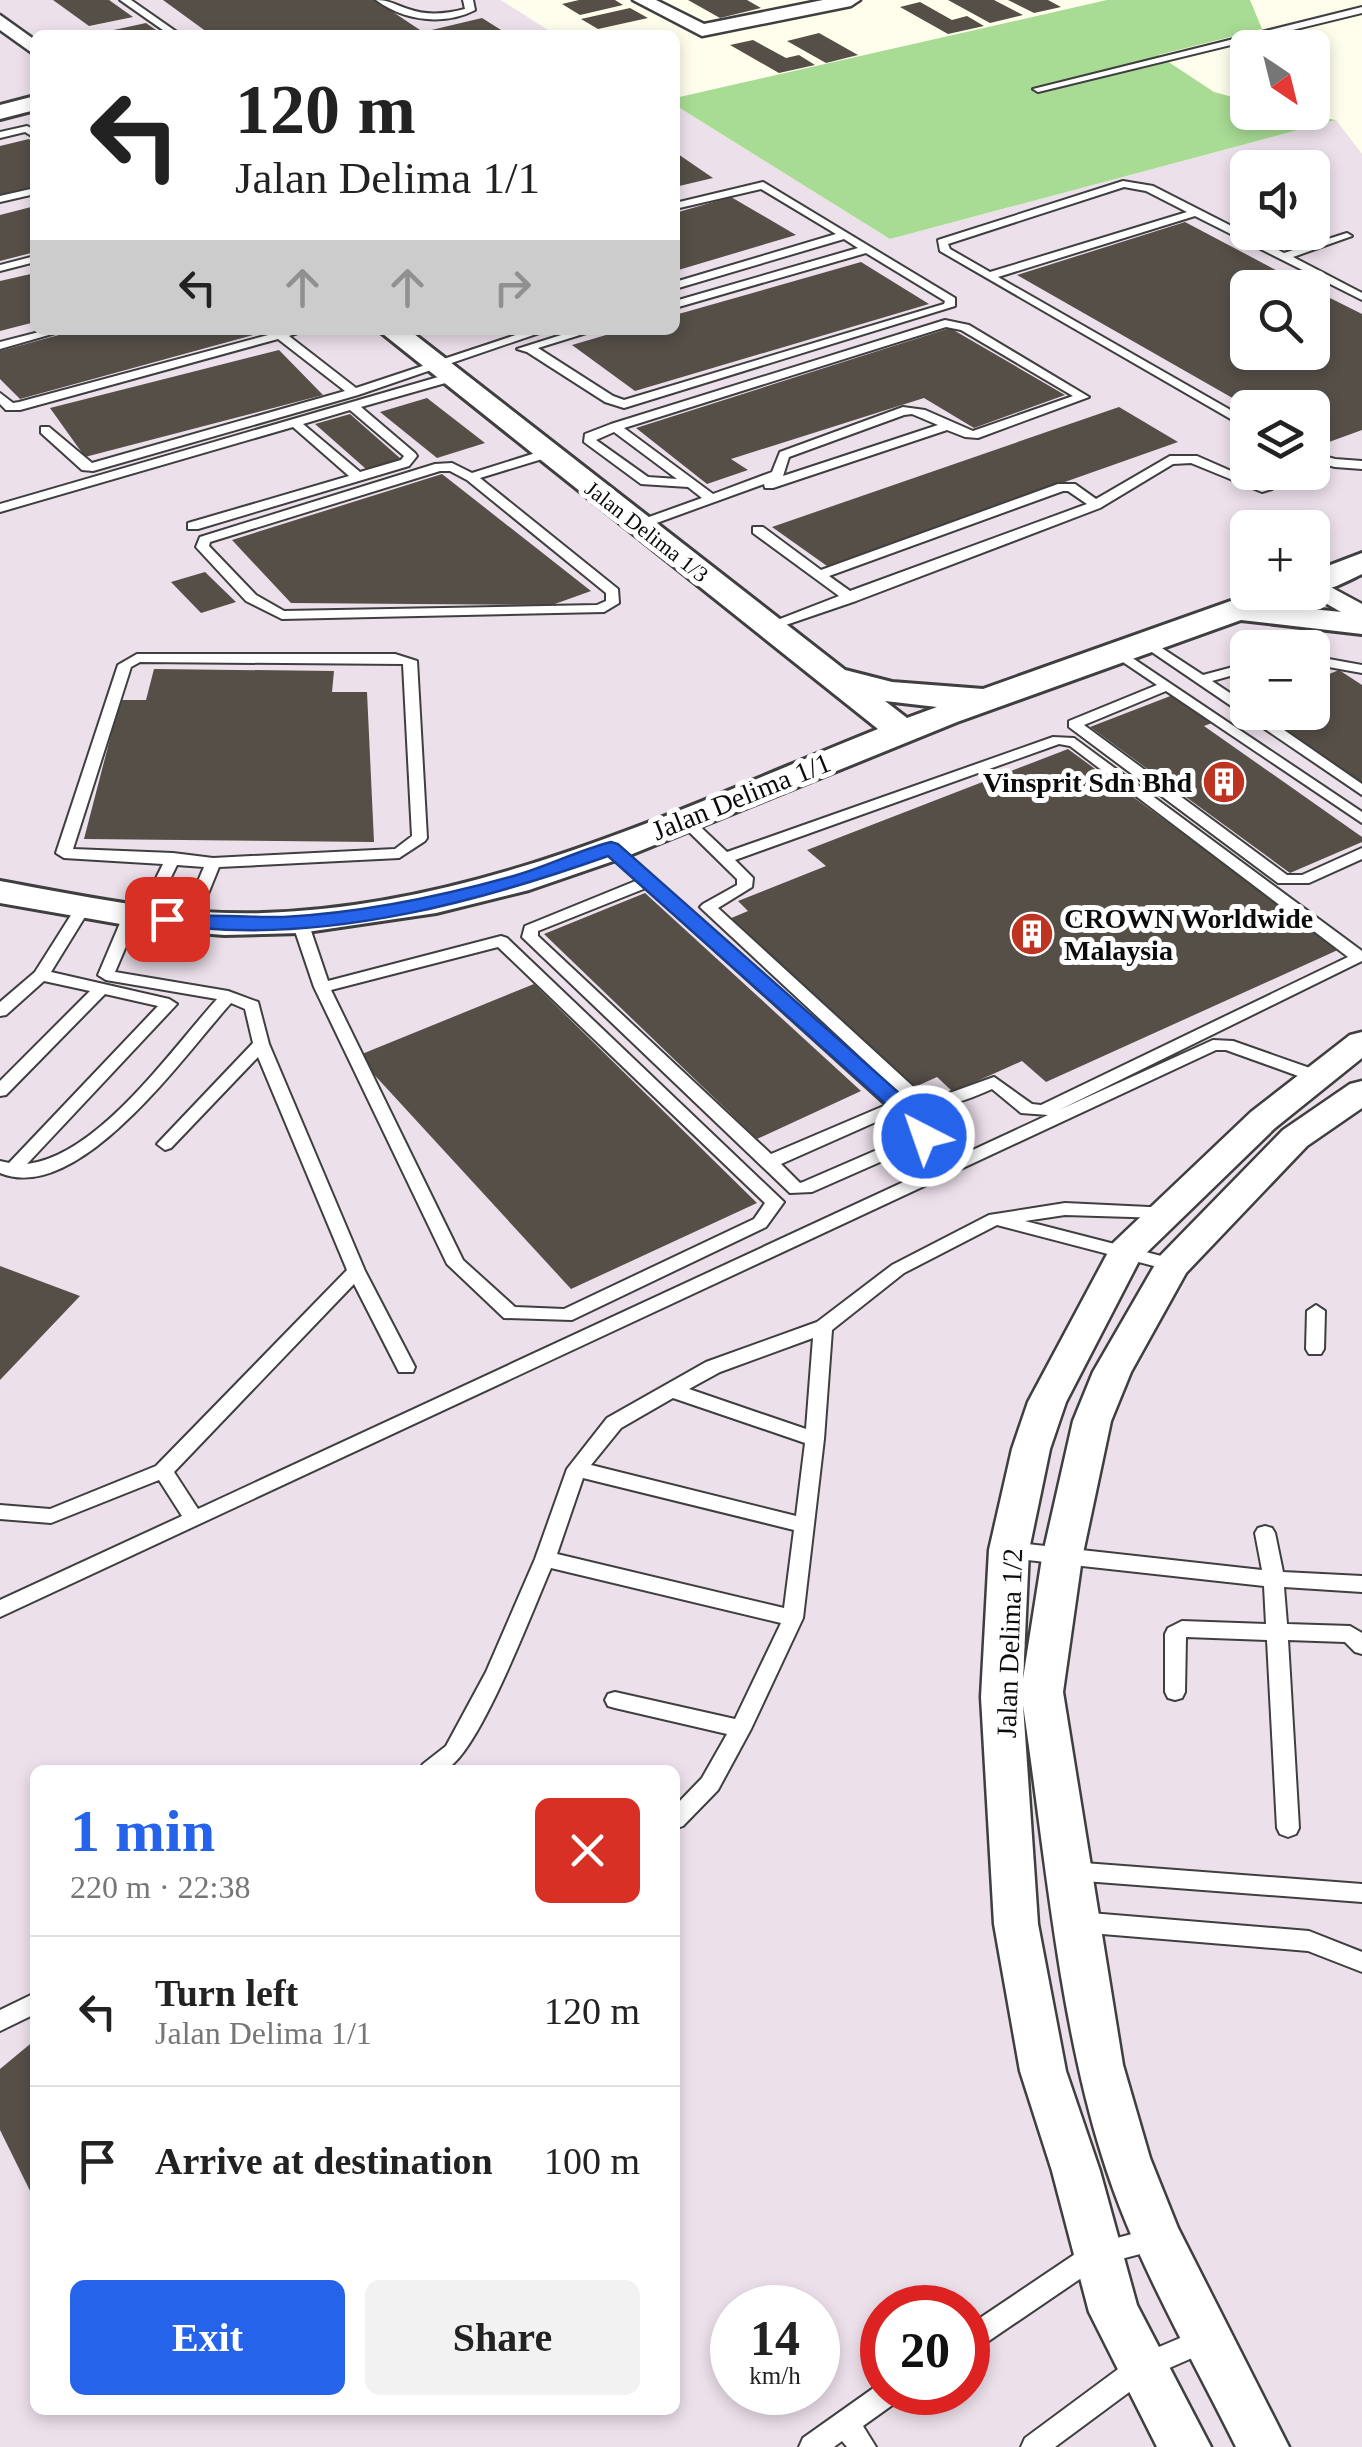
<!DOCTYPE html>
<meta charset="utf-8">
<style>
body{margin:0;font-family:Georgia,serif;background:#f2f2f2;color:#222;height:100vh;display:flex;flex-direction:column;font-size:38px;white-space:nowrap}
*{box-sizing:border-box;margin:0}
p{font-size:32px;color:#767676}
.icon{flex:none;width:55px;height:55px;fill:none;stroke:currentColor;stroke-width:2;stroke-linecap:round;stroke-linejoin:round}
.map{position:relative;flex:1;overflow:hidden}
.drawer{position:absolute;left:30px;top:1765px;width:650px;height:650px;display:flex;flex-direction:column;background:#fff;border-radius:15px;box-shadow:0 5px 15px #0003}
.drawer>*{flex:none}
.top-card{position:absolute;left:30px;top:30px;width:650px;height:305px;border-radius:15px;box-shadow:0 5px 15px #0003;background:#fff;color:#222;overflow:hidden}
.needle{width:65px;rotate:145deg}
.buttons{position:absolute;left:1230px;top:30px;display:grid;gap:20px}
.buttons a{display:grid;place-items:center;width:100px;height:100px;border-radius:15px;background:#fff;box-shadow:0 5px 15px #0003;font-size:50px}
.speed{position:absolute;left:710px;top:2285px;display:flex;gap:20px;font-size:50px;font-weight:700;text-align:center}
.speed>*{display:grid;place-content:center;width:130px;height:130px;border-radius:50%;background:#fff;box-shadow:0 5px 15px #0003;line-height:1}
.speed small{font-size:25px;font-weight:400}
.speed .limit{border:15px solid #d22;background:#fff;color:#111}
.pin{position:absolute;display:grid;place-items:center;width:85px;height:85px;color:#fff;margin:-42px;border-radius:20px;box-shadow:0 5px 15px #0006}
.me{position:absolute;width:110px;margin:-55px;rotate:319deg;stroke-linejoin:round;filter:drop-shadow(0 0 8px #0008)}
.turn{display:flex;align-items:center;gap:35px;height:210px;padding:0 40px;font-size:45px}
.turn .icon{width:130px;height:130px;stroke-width:2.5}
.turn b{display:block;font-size:70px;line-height:85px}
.lanes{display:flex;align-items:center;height:95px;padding:0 40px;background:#0003;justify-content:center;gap:50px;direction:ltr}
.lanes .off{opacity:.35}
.round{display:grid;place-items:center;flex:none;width:105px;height:105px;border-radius:15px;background:#f2f2f2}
.head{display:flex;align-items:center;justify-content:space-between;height:170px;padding:0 40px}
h1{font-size:60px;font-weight:800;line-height:75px;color:#2563eb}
.action{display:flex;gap:20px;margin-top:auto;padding:20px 40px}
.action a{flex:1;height:115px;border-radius:15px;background:#2563eb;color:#fff;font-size:40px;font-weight:800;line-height:115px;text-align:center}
.action a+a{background:#f2f2f2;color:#222}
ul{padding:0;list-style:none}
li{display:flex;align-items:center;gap:30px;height:150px;padding:0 40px;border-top:2px solid #e0e0e0}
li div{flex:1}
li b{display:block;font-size:38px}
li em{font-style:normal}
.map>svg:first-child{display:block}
.industrial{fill:#ece0eb;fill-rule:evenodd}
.forest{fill:#a8db94}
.building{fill:#554f48}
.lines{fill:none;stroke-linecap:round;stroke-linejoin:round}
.service-casing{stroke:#3f3f3f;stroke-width:4}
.minor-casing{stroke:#3f3f3f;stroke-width:5}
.tertiary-casing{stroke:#3f3f3f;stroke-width:6}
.service{fill:#fff;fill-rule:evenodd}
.minor{fill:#fff;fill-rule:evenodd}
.tertiary{fill:#fff;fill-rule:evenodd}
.route{fill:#2563eb;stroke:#184099;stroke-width:2.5}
.labels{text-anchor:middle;stroke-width:10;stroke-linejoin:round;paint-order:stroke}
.far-street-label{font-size:22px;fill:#0c0c0c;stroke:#fff}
.poi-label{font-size:28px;font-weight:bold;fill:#0c0c0c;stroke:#fff;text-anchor:end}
.street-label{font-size:28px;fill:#0c0c0c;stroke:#fff}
</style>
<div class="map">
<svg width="1362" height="2447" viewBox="0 0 1362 2447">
<rect width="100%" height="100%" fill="#fffeec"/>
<path class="industrial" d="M0,0h501l55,35h-521v295h640v-225l215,134 446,-119 26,34v2293h-1362zM1248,168h64v64h-64zM1248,288h64v64h-64zM1248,408h64v64h-64zM1248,528h64v64h-64zM1248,648h64v64h-64zM35,1770h640v640h-640zM732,2308h86v84h-86zM882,2308h86v84h-86z"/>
<polygon class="forest" points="1107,0 1250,0 1262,29 1158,55 1214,92 1247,101 1248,112 1296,113 1336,120 890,239 675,105 675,98"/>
<g class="building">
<polygon points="53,0 109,0 133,17 89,26"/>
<polygon points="163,0 375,0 423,32 482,18 509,35 211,35"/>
<polygon points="579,0 615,0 623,5 580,15 562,4"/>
<polygon points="688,0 747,0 761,8 720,18"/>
<polygon points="948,0 994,0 1023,15 990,23"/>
<polygon points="1008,0 1048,0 1061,7 1034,13"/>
<polygon points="920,2 952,20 967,16 984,26 948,34 900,7"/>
<polygon points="630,8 648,18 598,29 581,19"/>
<polygon points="146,23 163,35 100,35 100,33"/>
<polygon points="819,33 858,55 826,63 787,41"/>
<polygon points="753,40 786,58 799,55 815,65 779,73 730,45"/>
<polygon points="29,139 35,144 35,187 0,195 0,146"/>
<polygon points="675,152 713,178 675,187"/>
<polygon points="731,197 796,235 675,271 675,213"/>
<polygon points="35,206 35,252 0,261 0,215"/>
<polygon points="1185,222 1310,288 1248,288 1248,352 1312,352 1312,289 1362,314 1362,430 1318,446 1312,443 1312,408 1250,408 1017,275"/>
<polygon points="861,262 929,304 635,391 572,345 623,330 675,330 675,315"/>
<polygon points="35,273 35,322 0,331 0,281"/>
<polygon points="950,328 1065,395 974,428 924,398 731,459 748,470 707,484 636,428"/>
<polygon points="77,330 268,330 268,331 20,399 0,379 0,351"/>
<polygon points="279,350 323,395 85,457 50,408"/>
<polygon points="427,398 485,443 437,458 380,412"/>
<polygon points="1119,407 1178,442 827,566 772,527"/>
<polygon points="350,414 401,459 366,469 315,424"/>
<polygon points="442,474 591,591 552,605 291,603 232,540"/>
<polygon points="205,572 236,602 201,613 171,582"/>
<polygon points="154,669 334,671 332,692 367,692 374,842 84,839 120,700 146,700"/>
<polygon points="1339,670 1362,685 1362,784 1256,712 1312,712 1312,681"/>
<polygon points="1173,695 1212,723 1204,726 1362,837 1362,842 1290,873 1090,727"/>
<polygon points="1068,749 1340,949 1046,1082 1022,1061 953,1092 937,1077 915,1087 729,919 748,911 738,901 826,866 807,850"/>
<polygon points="645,893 861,1091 757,1139 544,934"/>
<polygon points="534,984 757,1203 571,1289 357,1056"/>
<polygon points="0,1266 80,1296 0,1380"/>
<polygon points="35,2040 35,2201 0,2130 0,2069"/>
</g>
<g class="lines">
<g class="service-casing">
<g id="service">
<polygon points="120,0 131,0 181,35 170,35"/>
<path d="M376,0c13,0 20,5 32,9 19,7 38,5 57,0l-2,-9h10l2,10c-31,16 -71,11 -99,-10z"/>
<polygon points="1362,7 1362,13 1038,92 1033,89"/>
<polygon points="27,126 35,130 35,138 25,132 0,138 0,132"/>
<path d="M1123,181l30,5 131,67 63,-20 5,3 -59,21 69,36v7l-167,-84 -197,61 250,143v9l-308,-178 -2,-11zM1124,187l22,4 41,21 -197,60 -40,-23 -2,-5z"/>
<polygon points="763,182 955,298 955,306 624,408 605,402 527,352 517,349 577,330 596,330 538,348 613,396 624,400 944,304 945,301 866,253 675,308 675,301 858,248 844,239 675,289 675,282 836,234 761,189 675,209 675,203"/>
<polygon points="35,188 35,194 0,202 0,196"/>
<polygon points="35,256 35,262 0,271 0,265"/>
<path d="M945,320l24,5 120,72 -111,41 -13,-1 -18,-7 -174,58h-8l-1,-4 -124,45 -5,-1v-6l67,-24 -14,-11 -47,-3 -57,-42 1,-8 26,-10zM946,327l15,3 112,66 -100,35 -48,-21 -22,-3 -123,45 -8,20 -59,22 -89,-66zM912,414l26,11 -155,51 6,-19 115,-42zM614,432l63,47 -29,-2 -52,-37z"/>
<polygon points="47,330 66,330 0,349 0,342"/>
<polygon points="287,330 306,330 289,336 356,388 531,330 548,330 358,395 93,471 82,470 41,433 41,427 49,427 92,463 345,391 278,339 20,410 6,410 0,404 0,393 13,403 19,402"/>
<path d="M452,373l6,4 -2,3 -95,27 54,46 2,3 -8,10 -211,63h-10v-6l161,-47 -56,-49 -293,85v-8zM350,410l54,46 -3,4 -41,12 -57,-48z"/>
<path d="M548,449l6,4 -2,3 -72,22 138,111 1,14 -15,9 -322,7 -36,-18 -50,-54 4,-10 235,-73 17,-1 20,10zM440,471h10l17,9 139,113v8l-9,4 -313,6 -28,-16 -47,-49 1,-4z"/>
<polygon points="1312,453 1335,459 1362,461 1362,469 1335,467 1312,461"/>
<path d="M1170,456h27l75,33 -10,3 -71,-29 -18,1 -73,44 -244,93 -82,28h-10l-2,-3 77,-30 -86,-63v-6h10l58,43 237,-86h17l21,15zM1063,491h5l19,13 -237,87 -21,-15z"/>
<polygon points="1148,639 1203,675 1248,663 1248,671 1212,681 1248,705 1248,712 1258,712 1362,784 1362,795 1143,646 1143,640"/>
<polygon points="1119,649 1362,812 1362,823 1166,691 1084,725 1287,875 1302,875 1362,848 1362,859 1309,883 1278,883 1069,727 1069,721 1157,685 1114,656 1114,650"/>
<path d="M137,654h258l22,7 10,177 -2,3 -26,17 -180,9 -22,54 -8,5 -8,-5 23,-54 -27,-2 -27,55 -5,2 -7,-4 -23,54 113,19 30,11 11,42 96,227 50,96 -2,5h-14l-45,-88 -180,188 24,37 850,-394 -27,-2 -29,-24c-29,13 -54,23 -85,11l-204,-190 -3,-3 3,-3 34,-19v-6l-58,-57v-6h10l38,36 326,-115 21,1 288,213v10l-303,149 154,-70 20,1 91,32 2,4 -2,4h-12l-86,-31h-10l-1216,567v-17l182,-84 -23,-36 -108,43 -51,-4v-14l50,4 106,-43 191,-196 -89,-213 -87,91 -6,2 -8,-6 96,-101 -8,-34 -14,-6c-46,51 -152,203 -231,170v-12l9,2 149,-157 -53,-12 -99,101 -6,1v-15l90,-90 -46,-10 -38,34 -6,1v-14l35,-30 43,-68 5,-2 8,5 -40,65 118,27 8,5 -150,160c71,-8 144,-114 190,-165l-111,-19 -8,-5 25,-59 8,-5 7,4 25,-51 -99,-6 -8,-5 62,-188zM140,662l263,2 9,172 -17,13 -182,9 -40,-5 -100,-4 58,-182zM1059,744l11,2 278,211 -307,148 -9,-1 -38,-27 -50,18 -25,-3 -201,-184 34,-21 1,-9 -18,-18z"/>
<polygon points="1312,656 1362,665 1362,673 1312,664"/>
<path d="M611,844l5,1 316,280 2,4 -4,11 -118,52 -22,1 -268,-256 3,-11 113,-46 -32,-29 -2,-3 2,-3zM646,888l240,217 -115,49 -233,-218v-5zM896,1113l20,20 -113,49 -3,1 -19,-19z"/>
<path d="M300,917l8,5 20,59 173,-45 6,2 277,264 -18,25 -194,93 -68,-2 -57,-54 -133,-277 -22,-65zM498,947l267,256 -11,16 -190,90 -49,-2 -52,-47 -132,-270z"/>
<path d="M1065,1203l105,5 3,4 -3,4 -6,2 -99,-3 -40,6 148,38 9,6 -9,6 -176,-46 -93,48 -72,57 -8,109 -21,179 -52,111 -33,61 -35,36 -8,3v-23l27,-28 25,-44 -112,-26 -7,-2 -3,-6 3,-6 7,-2 120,27 46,-96 -230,-55c-17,39 -70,179 -102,199 -8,5 -20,3 -30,3l4,-6 23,-18 40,-74 49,-113 32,-90 40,-51 99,-56 111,-40 75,-57 97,-50zM813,1338l-7,91 -117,-40 31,-17zM673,1398l132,45 -9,73 -205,-51 30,-37zM583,1478l211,52 -10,78 -227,-54z"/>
<polygon points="1316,1305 1325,1311 1324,1349 1321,1354 1309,1354 1306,1349 1307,1311"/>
<polygon points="1265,1526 1272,1528 1275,1533 1283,1572 1362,1576 1362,1592 1284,1587 1287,1624 1350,1626 1362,1633 1362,1654 1355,1652 1345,1642 1288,1640 1299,1828 1296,1834 1288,1837 1280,1834 1277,1828 1267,1640 1186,1637 1185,1692 1182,1698 1175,1700 1168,1698 1165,1692 1165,1634 1168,1628 1182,1621 1266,1624 1264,1586 1009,1558 1002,1555 999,1550 1002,1545 1009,1542 1262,1570 1255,1533 1258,1528"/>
<polygon points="1071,1862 1362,1884 1362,1902 1071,1880 1063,1878 1060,1871 1063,1864"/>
<polygon points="1078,1912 1309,1931 1362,1952 1362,1972 1308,1951 1078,1932 1070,1929 1067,1922 1070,1915"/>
<polygon points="35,1993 35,2014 0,2031 0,2010"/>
<polygon points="1158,2227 1167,2231 1170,2239 1167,2247 1102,2264 977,2349 968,2352 968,2326 1087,2246"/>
<polygon points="1206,2327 1215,2330 1219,2339 1215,2348 1151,2376 1055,2447 1021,2447 1025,2438 1133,2358"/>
<polygon points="882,2382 882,2392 901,2392 898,2401 863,2426 876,2447 847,2447 842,2441 834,2447 799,2447 803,2438"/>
</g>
</g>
<g class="minor-casing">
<g id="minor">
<polygon points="633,0 656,0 704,24 823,0 860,0 851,6 702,36"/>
<polygon points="0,15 35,40 35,55 0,30"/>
<polygon points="1312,577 1362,604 1362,624 1306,592 1312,592"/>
<path d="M1362,1032v26l-87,70 -135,131 -74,143 -16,47 -21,101 -6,129 19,-121 31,-137 20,-49 67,-116 123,-126 67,-46 12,-3v27l-55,38 -121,127 -55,99 -20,49 -29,137 -19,134 60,373 27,93 28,70 111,219h-53c-47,-95 -103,-190 -134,-291 -44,-140 -57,-305 -79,-451l15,219 28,147 34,100 37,134 74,142h-54l-68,-135 -37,-141 -32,-100 -26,-147 -13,-227 8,-147 23,-101 16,-47 85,-159 138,-131 99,-77z"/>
</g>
</g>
<g class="tertiary-casing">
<g id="tertiary">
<polygon points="35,96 35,110 0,119 0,105"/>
<path d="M378,330h31l436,340 47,12 91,7 273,-97h48l-5,7 -18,7 81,8v20l-121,-14 -284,102 -332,135 -96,33 -93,23 -136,20 -76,2 -75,-6 -149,-26v-22c87,16 175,35 263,32 219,-7 416,-104 615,-184zM885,701l52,6 -30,11z"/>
<path d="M1362,553v21c-17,8 -36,19 -54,18h4v-20z"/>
</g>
</g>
<use href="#service" class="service"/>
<use href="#minor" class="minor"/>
<use href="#tertiary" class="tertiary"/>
</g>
<path class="route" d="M611,842l7,2 316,280 3,5 -5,12h-16l-1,-11 -307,-274c-127,45 -271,84 -408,72 -14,-1 -33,1 -43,-9 8,-7 106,-1 127,-2 74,-4 154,-20 226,-40 34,-9 66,-26 101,-35z"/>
<defs>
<g id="building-disc" transform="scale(2.25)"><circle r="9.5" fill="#bf3421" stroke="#fff"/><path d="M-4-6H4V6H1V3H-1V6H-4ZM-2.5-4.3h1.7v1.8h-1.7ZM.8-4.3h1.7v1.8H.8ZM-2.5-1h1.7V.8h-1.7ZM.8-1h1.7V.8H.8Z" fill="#fff"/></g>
</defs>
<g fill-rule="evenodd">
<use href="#building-disc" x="1224" y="782"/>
<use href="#building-disc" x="1032" y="934"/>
</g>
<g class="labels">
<g class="far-street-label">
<text transform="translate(647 531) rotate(38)" y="8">Jalan Delima 1/3</text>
</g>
<g class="poi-label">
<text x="1192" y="792">Vinsprit Sdn Bhd</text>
<text x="1064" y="928" text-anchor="start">CROWN Worldwide<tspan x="1064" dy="32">Malaysia</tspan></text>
</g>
<g class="street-label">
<text transform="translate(741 796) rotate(-22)" y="10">Jalan Delima 1/1</text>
<text transform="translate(1009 1643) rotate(-88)" y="10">Jalan Delima 1/2</text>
</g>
</g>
</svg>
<div class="buttons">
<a><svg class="needle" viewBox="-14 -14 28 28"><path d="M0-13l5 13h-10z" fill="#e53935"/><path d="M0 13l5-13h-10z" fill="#767676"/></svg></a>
<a><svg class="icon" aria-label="sound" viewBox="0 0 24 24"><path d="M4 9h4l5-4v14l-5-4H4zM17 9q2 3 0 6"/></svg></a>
<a><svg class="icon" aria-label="search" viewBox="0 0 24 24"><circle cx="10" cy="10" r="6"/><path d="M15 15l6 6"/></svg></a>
<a><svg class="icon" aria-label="layers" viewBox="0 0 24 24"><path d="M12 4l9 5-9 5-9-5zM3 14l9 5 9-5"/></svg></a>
<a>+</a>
<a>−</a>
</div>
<div class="speed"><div>14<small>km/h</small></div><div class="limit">20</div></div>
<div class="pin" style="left:167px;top:919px;background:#d93025"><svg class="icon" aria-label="arrive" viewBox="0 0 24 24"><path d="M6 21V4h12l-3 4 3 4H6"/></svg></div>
<svg class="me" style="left:924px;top:1136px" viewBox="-20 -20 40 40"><circle r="17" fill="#2563eb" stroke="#fff" stroke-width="3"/><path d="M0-11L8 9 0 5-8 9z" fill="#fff"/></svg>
<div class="top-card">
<div class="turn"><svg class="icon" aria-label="left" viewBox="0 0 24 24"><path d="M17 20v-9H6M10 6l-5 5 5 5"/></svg><div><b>120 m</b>Jalan Delima 1/1</div></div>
<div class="lanes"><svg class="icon" aria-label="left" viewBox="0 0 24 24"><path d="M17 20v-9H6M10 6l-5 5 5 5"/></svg><svg class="icon off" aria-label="ahead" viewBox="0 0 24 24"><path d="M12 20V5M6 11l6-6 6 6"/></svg><svg class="icon off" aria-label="ahead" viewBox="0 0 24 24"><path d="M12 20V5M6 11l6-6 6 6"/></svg><svg class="icon off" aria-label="right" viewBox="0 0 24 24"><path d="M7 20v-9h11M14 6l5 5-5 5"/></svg></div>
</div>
<section class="drawer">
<div class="head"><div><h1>1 min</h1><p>220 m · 22:38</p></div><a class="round" style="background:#d93025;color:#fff"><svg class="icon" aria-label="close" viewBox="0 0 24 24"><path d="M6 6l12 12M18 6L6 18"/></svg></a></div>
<ul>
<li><svg class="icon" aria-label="left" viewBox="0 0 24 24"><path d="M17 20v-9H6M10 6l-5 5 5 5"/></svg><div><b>Turn left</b><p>Jalan Delima 1/1</p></div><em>120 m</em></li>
<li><svg class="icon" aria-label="arrive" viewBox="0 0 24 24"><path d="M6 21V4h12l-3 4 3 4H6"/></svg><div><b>Arrive at destination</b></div><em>100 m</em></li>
</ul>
<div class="action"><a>Exit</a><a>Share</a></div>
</section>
</div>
